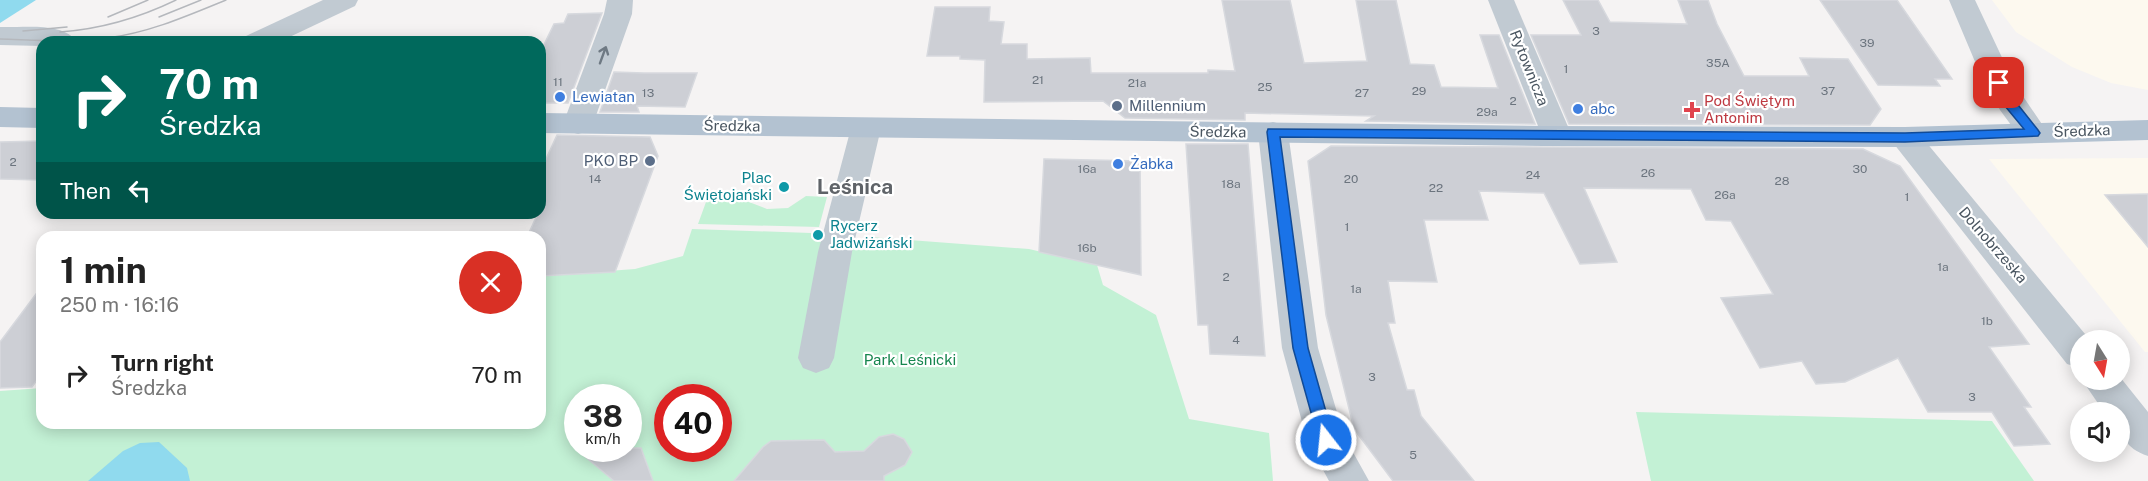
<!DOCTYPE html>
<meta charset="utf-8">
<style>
body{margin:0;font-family:"Public Sans",sans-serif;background:#f6f6f6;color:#222;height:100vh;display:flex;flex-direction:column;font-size:22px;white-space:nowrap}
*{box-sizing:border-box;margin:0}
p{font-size:20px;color:#767676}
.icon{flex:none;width:33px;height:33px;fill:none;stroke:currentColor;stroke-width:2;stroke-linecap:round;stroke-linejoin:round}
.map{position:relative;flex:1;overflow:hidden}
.sheet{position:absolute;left:36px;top:231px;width:510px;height:198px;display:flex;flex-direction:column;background:#fff;border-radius:18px;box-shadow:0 3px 15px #0003}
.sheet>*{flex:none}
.banner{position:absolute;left:36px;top:36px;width:510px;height:183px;border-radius:18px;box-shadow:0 3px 15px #0003;background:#00695c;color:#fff;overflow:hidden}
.needle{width:39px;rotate:169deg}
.fabs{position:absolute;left:2070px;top:330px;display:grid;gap:12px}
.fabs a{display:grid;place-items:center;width:60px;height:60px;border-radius:50%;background:#fff;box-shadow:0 3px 15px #0003;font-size:30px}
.speed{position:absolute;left:564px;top:384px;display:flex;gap:12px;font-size:30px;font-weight:700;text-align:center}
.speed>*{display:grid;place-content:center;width:78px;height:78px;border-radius:50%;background:#fff;box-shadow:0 3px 15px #0003;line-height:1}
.speed small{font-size:15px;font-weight:400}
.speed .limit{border:9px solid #d22;background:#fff;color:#111}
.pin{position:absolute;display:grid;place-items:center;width:51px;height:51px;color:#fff;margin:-26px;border-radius:12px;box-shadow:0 3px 9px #0006}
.me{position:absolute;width:66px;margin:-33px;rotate:344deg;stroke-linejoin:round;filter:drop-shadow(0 0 4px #0008)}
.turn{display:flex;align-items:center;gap:21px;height:126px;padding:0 24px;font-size:27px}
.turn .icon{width:78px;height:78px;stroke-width:2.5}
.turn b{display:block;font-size:42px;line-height:51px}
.then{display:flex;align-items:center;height:57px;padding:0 24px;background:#0003;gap:12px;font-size:22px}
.round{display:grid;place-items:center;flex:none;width:63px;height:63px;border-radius:32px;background:#f6f6f6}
.summary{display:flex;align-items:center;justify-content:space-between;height:102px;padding:0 24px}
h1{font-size:36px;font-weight:700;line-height:45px}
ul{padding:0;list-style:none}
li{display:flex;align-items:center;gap:18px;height:84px;padding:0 24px}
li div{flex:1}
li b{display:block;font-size:22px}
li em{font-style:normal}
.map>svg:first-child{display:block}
.commercial{fill:#fdf9ef}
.green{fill:#c3f1d5;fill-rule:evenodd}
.water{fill:#90daee}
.building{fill:#cdcfd5;stroke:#d7d9de;stroke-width:1.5}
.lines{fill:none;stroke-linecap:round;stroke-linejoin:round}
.minor{fill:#c1cad2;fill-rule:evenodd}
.major{fill:#b3c2d1;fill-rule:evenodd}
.tram{stroke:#b5b8bd;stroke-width:1.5}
.oneway{stroke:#6e7983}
.route{fill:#1a73e8;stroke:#114b97;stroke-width:1.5}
.shop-dot{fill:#3f7fe0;stroke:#fff;stroke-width:2}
.service-dot{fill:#5c6f8a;stroke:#fff;stroke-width:2}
.health-dot{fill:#e0444e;stroke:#fff;stroke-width:2}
.culture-dot{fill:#0f9aa8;stroke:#fff;stroke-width:2}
.labels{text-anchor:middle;stroke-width:4.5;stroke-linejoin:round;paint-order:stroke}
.number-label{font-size:12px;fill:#6b747e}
.street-label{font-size:15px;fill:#4a5661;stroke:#fff}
.shop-label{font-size:15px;fill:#366cbe;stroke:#fff;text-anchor:start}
.health-label{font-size:15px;fill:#be3a42;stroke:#fff;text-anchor:start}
.service-label{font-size:15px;fill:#4e5e75;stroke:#fff;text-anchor:start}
.culture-label{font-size:15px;fill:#0d838f;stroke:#fff;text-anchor:end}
.park-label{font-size:15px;fill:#17864f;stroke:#fff}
.district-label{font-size:21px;font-weight:bold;fill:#5f6368;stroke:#fff}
</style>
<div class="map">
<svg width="2148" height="481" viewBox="0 0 2148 481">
<rect width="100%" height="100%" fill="#f5f3f3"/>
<g class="commercial">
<polygon points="1992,0 2148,0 2148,90 2111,83 2072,67 2016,32"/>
<polygon points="2148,158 2148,352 2145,352 1989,159"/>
</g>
<g class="green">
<polygon points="710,191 743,193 749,202 767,209 788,208 806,196 827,197 819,227 698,224"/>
<path d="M692,229l119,4v5l38,15 9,-13 12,-3 159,12 68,16 6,20 53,30 33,104 80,14 4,48h-1273v-90l42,-3v35h498v-147l95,-7 48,-13zM578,398h50v50h-50zM668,398h50v50h-50z"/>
<polygon points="1636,412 1992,421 2034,481 1651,481"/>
</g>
<g class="water">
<polygon points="0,0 36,0 0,23"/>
<polygon points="159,442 187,468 190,481 88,481 123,451 140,443"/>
</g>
<g class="building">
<polygon points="1222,0 1290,0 1304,63 1367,61 1356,0 1396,0 1410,64 1434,65 1441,87 1498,88 1480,35 1499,35 1535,124 1366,121 1374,116 1245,113 1245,120 1125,118 1103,101 984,102 985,60 960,59 960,56 927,56 935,7 990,7 989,21 1004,22 1001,44 1027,44 1027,59 1090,58 1091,73 1208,73 1208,70 1235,71"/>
<polygon points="1563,0 1598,0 1610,22 1687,24 1678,0 1708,0 1717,24 1744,76 1809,76 1800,58 1848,59 1881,109 1870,125 1569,124 1531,35 1581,35"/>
<polygon points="1820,0 1897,0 1952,79 1935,79 1940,86 1878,85"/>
<polygon points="602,13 568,103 540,103 540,53 554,24 564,23 568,14"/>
<polygon points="614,72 644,73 697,73 685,107 637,106 639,112 600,112"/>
<polygon points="557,135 650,137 658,156 615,272 540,276 540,237 527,237 538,213 540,213 540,172"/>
<polygon points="42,141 42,180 0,179 0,142"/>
<polygon points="1186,144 1248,144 1265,356 1210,354 1208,325 1198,325"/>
<polygon points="1331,146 1863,149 1900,166 2029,344 1989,347 2031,407 2024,407 2050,444 2014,446 1992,412 1928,412 1898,358 1845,382 1816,384 1802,361 1760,368 1721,298 1773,294 1731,221 1706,220 1691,189 1584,188 1617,262 1580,264 1544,193 1479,191 1488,220 1424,220 1437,282 1388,281 1395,323 1388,323 1407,390 1414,390 1421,416 1474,481 1393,481 1354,429 1326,315 1308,161"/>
<polygon points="1044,159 1140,161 1141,275 1039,252"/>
<polygon points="2148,194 2148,247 2105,195"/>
<polygon points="42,286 42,373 32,387 0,388 0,342"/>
<polygon points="893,434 904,439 912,452 905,465 884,476 884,481 734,481 763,447 771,441 824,440 835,452 864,451 879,437"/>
<polygon points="575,448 641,448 653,481 614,481"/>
</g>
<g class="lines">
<g class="minor">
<polygon points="323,0 358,0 355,6 279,42 242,42 246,36"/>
<polygon points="607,0 633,0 632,14 593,124 589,131 578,134 567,131 563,124 604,14"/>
<polygon points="1488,0 1514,0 1572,136 1568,143 1557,146 1546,143 1542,136"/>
<polygon points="1949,0 1975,0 2014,83 2048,133 2044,140 2033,143 2022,140 2000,110 1984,83"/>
<path d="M0,27c22,1 63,-6 77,15h-35v4l-42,-1z"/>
<polygon points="866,118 877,121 881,128 852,252 834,358 829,368 816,373 803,368 798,358 818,252 851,128 855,121"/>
<polygon points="1273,122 1284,125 1288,132 1318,348 1344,436 1369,481 1329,481 1307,440 1282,348 1258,132 1262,125"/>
<polygon points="1905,127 1916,130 2090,340 2080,340 2080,368 2067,364 1894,144 1890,137 1894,130"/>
<path d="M2120,377l28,35v44c-23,-8 -28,-20 -28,-44h-16l-22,-32h38z"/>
</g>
<g class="major">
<polygon points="0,107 42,108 42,128 0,127"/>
<polygon points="540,113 1543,126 1905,127 2148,120 2148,140 1905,147 1543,146 540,133"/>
</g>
<g class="tram">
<polyline points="108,17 148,0"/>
<polyline points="159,17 201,0"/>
<polyline points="23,31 67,27"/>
<path d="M60,32c41,-3 79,-14 116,-32"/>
<path d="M0,39c35,1 72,4 107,-1 41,-5 80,-22 119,-38"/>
</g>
</g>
<defs><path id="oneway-shaft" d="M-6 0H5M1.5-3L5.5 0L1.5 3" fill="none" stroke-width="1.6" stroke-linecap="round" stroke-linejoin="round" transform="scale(1.5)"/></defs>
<use class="oneway" href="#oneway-shaft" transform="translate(603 55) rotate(-70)"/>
<polygon class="route" points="1999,79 2003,80 2015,101 2038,130 2040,133 2038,136 1905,142 1280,137 1308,348 1334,440 1331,445 1326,447 1320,445 1293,348 1267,132 1268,129 1905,133 2024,129 2005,106 1993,83"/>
<g class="shop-dot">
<circle cx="560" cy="97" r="6"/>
<circle cx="1578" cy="109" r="6"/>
<circle cx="1118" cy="164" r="6"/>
</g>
<g class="service-dot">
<circle cx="1117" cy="106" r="6"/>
<circle cx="650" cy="161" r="6"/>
</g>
<path class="health-dot" d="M1689 101h6v6h6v6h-6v6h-6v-6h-6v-6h6z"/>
<g class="culture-dot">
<circle cx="784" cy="187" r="6"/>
<circle cx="818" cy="235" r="6"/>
</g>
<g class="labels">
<g class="number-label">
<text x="1596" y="35">3</text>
<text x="1867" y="47">39</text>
<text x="1718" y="67">35A</text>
<text x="1566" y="73">1</text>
<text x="1038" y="84">21</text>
<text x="558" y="86">11</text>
<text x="1137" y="87">21a</text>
<text x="1265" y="91">25</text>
<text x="1419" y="95">29</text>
<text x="1828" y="95">37</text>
<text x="648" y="97">13</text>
<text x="1362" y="97">27</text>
<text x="1513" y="105">2</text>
<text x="1487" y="116">29a</text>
<text x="13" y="166">2</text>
<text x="1087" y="173">16a</text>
<text x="1860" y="173">30</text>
<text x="1648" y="177">26</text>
<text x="1533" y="179">24</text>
<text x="595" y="183">14</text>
<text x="1351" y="183">20</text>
<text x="1782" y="185">28</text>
<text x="1231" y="188">18a</text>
<text x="1436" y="192">22</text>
<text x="1725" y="199">26a</text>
<text x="1907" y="201">1</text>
<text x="1347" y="231">1</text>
<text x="1087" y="252">16b</text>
<text x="1943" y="271">1a</text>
<text x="1226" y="281">2</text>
<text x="1356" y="293">1a</text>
<text x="1987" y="325">1b</text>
<text x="1236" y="344">4</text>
<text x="1372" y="381">3</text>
<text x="1972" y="401">3</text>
<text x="1413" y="459">5</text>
</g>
<g class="street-label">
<text transform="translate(1529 68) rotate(68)" y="5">Rytownicza</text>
<text transform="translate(732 126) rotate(1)" y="5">Średzka</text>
<text transform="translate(2082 131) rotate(-2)" y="5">Średzka</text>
<text transform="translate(1218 132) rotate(1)" y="5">Średzka</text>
<text transform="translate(1993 245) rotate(49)" y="5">Dolnobrzeska</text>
</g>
<g class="shop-label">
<text x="572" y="102">Lewiatan</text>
<text x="1590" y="114">abc</text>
<text x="1130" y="169">Żabka</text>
</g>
<g class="health-label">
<text x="1704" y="106">Pod Świętym<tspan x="1704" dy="17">Antonim</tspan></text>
</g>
<g class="service-label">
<text x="1129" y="111">Millennium</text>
<text x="638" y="166" text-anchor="end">PKO BP</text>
</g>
<g class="culture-label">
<text x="772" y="183">Plac<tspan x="772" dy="17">Świętojański</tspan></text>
<text x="830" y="231" text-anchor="start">Rycerz<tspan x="830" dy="17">Jadwiżański</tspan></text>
</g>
<g class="park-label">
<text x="910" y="365">Park Leśnicki</text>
</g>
<g class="district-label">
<text x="855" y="194">Leśnica</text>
</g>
</g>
</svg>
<div class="fabs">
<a><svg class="needle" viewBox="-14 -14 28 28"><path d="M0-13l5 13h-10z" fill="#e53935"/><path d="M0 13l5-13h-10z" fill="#767676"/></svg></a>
<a><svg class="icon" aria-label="sound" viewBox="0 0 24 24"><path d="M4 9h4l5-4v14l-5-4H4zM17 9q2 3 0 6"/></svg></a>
</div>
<div class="speed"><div>38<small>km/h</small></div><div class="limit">40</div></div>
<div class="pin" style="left:1999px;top:83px;background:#d93025"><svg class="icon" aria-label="arrive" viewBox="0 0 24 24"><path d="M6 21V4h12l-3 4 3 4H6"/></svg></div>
<svg class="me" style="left:1326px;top:440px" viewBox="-20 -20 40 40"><circle r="17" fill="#1a73e8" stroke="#fff" stroke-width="3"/><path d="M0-11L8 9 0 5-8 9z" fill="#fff"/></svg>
<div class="banner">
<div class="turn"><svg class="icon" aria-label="right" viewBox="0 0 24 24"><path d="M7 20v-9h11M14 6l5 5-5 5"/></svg><div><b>70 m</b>Średzka</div></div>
<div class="then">Then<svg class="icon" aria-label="left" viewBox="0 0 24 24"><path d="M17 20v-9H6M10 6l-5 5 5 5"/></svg></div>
</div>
<section class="sheet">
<div class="summary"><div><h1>1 min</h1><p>250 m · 16:16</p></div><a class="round" style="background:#d93025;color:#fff"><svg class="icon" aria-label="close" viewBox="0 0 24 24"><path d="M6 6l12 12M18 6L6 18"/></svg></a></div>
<ul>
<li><svg class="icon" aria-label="right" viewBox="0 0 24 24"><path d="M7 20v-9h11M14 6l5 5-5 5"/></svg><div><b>Turn right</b><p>Średzka</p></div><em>70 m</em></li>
</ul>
</section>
</div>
